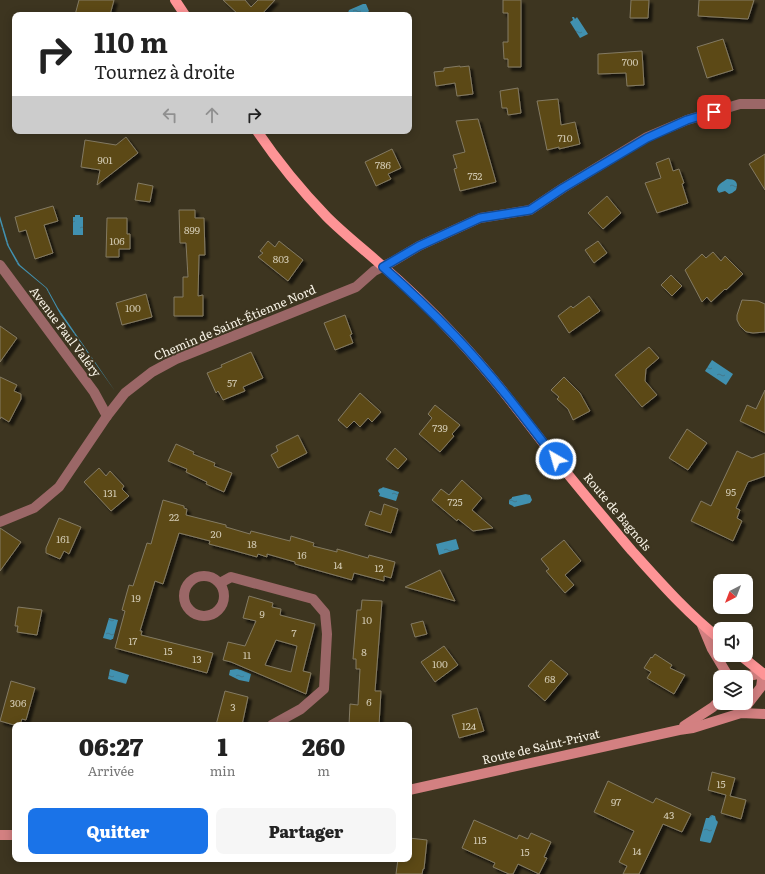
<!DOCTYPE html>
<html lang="fr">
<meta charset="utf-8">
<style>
body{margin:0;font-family:Literata,serif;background:#f6f6f6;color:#222;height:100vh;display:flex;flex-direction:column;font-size:15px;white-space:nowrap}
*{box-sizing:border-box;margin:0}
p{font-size:13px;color:#767676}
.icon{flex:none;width:22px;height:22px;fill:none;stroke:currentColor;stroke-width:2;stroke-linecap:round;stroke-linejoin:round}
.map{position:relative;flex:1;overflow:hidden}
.panel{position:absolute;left:12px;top:722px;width:400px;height:140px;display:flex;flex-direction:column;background:#fff;border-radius:8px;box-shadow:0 2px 10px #0003}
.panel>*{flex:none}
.hud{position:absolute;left:12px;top:12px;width:400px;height:122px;border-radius:8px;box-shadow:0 2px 10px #0003;background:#fff;color:#222;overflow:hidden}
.needle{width:26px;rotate:222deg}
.fabs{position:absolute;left:713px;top:574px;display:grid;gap:8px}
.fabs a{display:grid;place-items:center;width:40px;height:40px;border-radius:8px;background:#fff;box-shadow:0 2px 10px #0003;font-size:20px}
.pin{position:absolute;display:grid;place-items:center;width:34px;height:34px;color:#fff;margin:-17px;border-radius:8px;box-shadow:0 2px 6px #0006}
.me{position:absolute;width:44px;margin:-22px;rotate:322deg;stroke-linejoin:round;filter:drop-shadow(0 0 3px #0008)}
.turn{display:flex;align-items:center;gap:14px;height:84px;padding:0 16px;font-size:18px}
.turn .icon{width:52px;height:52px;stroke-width:2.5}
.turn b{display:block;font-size:28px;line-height:34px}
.lanes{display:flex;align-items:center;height:38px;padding:0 16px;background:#0003;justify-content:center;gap:20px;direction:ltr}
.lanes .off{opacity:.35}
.eta{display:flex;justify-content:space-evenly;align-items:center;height:68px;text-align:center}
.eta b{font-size:24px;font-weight:800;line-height:28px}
.primary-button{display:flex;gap:8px;margin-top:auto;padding:8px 16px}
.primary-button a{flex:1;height:46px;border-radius:8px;background:#1a73e8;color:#fff;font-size:16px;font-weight:800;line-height:46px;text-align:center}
.primary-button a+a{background:#f6f6f6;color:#222}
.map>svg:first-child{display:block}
.water{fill:url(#water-ripples)}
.building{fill:#5c4a16;stroke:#837a63;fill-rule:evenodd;filter:url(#shadow)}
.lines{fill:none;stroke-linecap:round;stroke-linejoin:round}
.street{stroke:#9b6767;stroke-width:10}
.secondary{stroke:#d38081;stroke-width:10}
.primary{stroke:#fe9496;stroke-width:10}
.route-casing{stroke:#114b97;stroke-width:10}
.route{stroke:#1a73e8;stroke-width:7}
.labels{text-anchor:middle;stroke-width:4;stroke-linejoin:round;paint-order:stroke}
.number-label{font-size:10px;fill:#d2cab3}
.street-label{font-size:12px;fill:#f9f4e7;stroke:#3d3520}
</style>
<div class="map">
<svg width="765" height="874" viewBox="0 0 765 874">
<defs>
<pattern id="water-ripples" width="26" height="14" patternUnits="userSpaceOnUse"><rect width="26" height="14" fill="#4191b0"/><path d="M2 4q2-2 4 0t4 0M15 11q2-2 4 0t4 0" fill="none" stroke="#44788b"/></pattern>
<filter id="shadow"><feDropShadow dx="3.5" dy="3.5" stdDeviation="1" flood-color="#0009"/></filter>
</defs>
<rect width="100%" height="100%" fill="#3d3520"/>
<g class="water">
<path d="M363,4h3l3,7c-5,6 -13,4 -20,4l-1,-2 1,-3z"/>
<polygon points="572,17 574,17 575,19 577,17 588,34 580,38 570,22 573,20"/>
<path d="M727,179c8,0 12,3 9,11l-4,3 -3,1 -4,-3 -6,2 -2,-3c0,-6 6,-8 10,-11z"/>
<polygon points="75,215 80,215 80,217 83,217 83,235 73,235 73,217 75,217"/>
<polygon points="0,216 9,246 20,265 47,288 58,308 115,391 60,314 46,288 18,265 7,245 0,221"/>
<polygon points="712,360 733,374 726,385 705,371"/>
<polygon points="383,487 399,492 396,501 379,496 380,494 378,491 379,489 382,488"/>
<polygon points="526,494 530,495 532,500 530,503 514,507 513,506 509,504 509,500 512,498 512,497"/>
<polygon points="456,539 459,549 439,555 436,544"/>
<polygon points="109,618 118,620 113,639 112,639 111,640 103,638"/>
<polygon points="110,669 129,675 126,684 108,679"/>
<polygon points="237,669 241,670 251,674 249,682 239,680 229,675 230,670"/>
<polygon points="712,815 715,816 716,820 718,822 711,842 710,843 700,841 700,839 706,818 709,818 710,816"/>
</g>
<g class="building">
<polygon points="79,0 114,0 110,15 75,15"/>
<polygon points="223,0 245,0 251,7 258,0 275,0 261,15 239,15"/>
<polygon points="503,0 521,0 521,67 508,67 508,59 504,59 503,42 508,42 508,13 503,13"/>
<polygon points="631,0 649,0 648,18 630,18"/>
<polygon points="699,0 754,0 748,19 698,16"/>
<polygon points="723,39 733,70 707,78 697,47"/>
<polygon points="642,51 644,85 627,86 626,73 598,74 598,54"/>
<polygon points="460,66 460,67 469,66 473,94 457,96 455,83 436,86 434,72 444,71 444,68"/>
<polygon points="518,88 521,113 508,115 507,108 502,108 500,91"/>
<polygon points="558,99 561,125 575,122 580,144 559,149 559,147 547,150 537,101"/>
<polygon points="478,119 496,182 460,191 454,169 457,168 453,155 465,152 456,121"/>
<polygon points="126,137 138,153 97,185 100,170 81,167 85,140 116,145"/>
<polygon points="392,149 401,168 388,174 391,179 376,186 365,162"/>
<polygon points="765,154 765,190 749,164"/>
<polygon points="669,158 673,171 679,169 684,183 682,184 688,203 657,213 645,183 661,178 656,163"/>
<polygon points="138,183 153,186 150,202 135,200"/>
<polygon points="607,196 621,213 603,229 588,213"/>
<polygon points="53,206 58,221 44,225 53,253 35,259 26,230 19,232 15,217"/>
<polygon points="179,210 195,210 195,218 204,218 205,255 199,255 198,296 203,295 203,316 174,316 174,297 183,297 183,277 188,277 186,243 180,243"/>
<polygon points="107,218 127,218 127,234 130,234 130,249 119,249 119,257 106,257"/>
<polygon points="268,241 275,247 279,241 303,260 288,281 258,257 263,253 260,251"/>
<polygon points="598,241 607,253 594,263 585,250"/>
<polygon points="713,252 721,261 725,256 743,274 726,290 725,289 711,302 707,297 702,302 685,270 702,254 706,258"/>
<polygon points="671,275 682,286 672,296 661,285"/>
<polygon points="146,294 152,317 122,325 116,303"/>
<polygon points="589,296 600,311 569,333 558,316 571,306 573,308"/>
<polygon points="742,300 758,301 765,304 765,332 753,333 747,332 745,331 740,326 737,320 737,315"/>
<polygon points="345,315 352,334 350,335 353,343 335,350 324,323"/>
<polygon points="0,326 17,338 0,362"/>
<polygon points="649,347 659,358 646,369 645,381 657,395 642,407 615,375"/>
<polygon points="251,352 263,378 243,387 245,391 223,400 218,391 216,393 207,373 222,367 221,365"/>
<polygon points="0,377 17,385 14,391 21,394 21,399 9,422 1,417 0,419"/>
<polygon points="564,377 580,393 590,411 573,420 568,409 557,399 559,397 551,390"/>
<polygon points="765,390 765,433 740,421 747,405 756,409"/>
<polygon points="360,393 381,412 372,422 368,418 360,427 354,421 347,428 338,420"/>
<polygon points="435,405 460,425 452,434 454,436 440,452 419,434 432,418 428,414"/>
<polygon points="687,429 707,443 688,470 669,458"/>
<polygon points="298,435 307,453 278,468 271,455 278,451 276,446"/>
<polygon points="176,444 194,452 193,454 215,463 214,466 232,473 224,492 206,484 207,482 186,472 187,469 168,461"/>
<polygon points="395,448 407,459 398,469 386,459"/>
<polygon points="737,451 752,458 765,453 765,476 748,482 736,508 740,510 737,518 742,521 733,541 691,521 701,501 711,506"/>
<polygon points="99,468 106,476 110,471 124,486 122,489 129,496 111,511 84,482"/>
<polygon points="462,480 482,498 472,510 493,528 473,531 458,519 457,521 432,500 441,489 449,495"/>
<polygon points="163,500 184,506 184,508 187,509 186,515 226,525 226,527 250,534 251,531 290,541 291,536 314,543 313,546 337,552 337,549 368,558 369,555 395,562 391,578 384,576 384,581 354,573 352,580 295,564 295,562 267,554 267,557 258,554 257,557 232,550 209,544 210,541 179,533 163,584 155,581 140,631 142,631 141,635 213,653 207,673 115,648 125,611 122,610 129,585 133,586 147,543 151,544"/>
<polygon points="384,504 398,509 391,533 365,525 370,511 381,515"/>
<polygon points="59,518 81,527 69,554 64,551 60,559 46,553 46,548"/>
<polygon points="0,528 21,542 0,571"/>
<polygon points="564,540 581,561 565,575 574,585 565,593 546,571 549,569 541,559"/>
<polygon points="440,570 455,601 405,587"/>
<path d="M249,596l24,7 -1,4 9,2 -1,6 35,9 -12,47 8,2 -5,21 -75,-32 -8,-2 5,-18 17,4 11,-25 -13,-3zM276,640l21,6 -6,26 -26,-7z"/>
<polygon points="362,600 382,601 375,691 381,691 379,725 349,725 350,704 358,705 360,669 356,669 356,659 353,659 357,610 361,610"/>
<polygon points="18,607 42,610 37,635 17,632 18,626 15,626"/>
<polygon points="423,621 427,634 415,637 411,624"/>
<polygon points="444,646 458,665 435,682 421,662"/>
<polygon points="655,654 672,665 670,668 685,675 674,694 647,678 651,672 644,668 651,657 652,658"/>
<polygon points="551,660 568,674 545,701 528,686"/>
<polygon points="11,681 35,688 26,720 22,719 20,725 14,725 0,721"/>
<polygon points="225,691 248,697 242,725 216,725"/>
<polygon points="477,708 484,731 459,738 452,715"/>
<polygon points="712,772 735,778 730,796 746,800 741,819 721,813 726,795 708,790"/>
<polygon points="608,781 653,803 656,798 691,814 682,832 663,824 639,874 623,874 627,866 619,862 634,831 594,812"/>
<polygon points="474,820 517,839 519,835 528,839 531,833 551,842 544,857 547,858 539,874 518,864 513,874 509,874 493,867 495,863 462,848"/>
<polygon points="409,838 427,840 424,869 423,869 422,874 396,874 398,859 409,859"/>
</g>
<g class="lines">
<g class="street">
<polyline points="0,265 94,392 107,416"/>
<polyline points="0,522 34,508 59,487 107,416 125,393 152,372 176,359 356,287 374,271 392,262 419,246 480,218 530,210 563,188 647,137 687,120 740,104 765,104"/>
<circle cx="204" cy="596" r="20"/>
<polyline points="220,583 231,577 313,599 325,613 327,634 324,689 301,709 272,725"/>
</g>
<g class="secondary">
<polyline points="702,625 712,649 727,674 727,677"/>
<polyline points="741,713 761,687 763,673 748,676 746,678"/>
<polyline points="684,726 713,707 720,700"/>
<polyline points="409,790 679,730 693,728 741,713 765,714"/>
<polyline points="0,835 15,835"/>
</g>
<g class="primary">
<polyline points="175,0 185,15"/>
<path d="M257,131c21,31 44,59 70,86 16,16 35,31 52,46 27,23 53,48 77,74 36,38 67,80 99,121 25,32 51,62 77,93 28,31 55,62 88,88"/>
<polyline points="740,655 765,675"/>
</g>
</g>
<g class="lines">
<g class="route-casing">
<path id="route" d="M556,459c-32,-42 -64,-84 -101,-123 -23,-24 -47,-47 -72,-69l36,-21 61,-28 50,-8 33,-22 84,-50 40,-18 27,-8"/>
</g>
<use href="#route" class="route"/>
</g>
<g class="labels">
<g class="number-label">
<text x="630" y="66">700</text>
<text x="565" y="142">710</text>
<text x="105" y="164">901</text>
<text x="383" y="169">786</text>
<text x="475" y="180">752</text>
<text x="192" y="234">899</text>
<text x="117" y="245">106</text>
<text x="281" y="263">803</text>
<text x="133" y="312">100</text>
<text x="232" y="387">57</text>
<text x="440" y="432">739</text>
<text x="731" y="496">95</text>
<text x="110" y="497">131</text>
<text x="455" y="506">725</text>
<text x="174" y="521">22</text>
<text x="216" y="538">20</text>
<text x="63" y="543">161</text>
<text x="252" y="548">18</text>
<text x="302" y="559">16</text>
<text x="338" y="569">14</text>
<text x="379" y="572">12</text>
<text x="136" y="602">19</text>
<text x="262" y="618">9</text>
<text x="367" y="624">10</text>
<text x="294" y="637">7</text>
<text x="133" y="645">17</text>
<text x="168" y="655">15</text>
<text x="364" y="656">8</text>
<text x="247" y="659">11</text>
<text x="197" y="663">13</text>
<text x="440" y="668">100</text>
<text x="550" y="683">68</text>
<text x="369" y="706">6</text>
<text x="18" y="707">306</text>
<text x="233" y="711">3</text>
<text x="469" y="730">124</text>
<text x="721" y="788">15</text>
<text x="616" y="806">97</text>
<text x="669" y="819">43</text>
<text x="480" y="844">115</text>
<text x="637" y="855">14</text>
<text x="525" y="856">15</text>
</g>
<g class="street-label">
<text transform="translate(235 323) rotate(-23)" y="4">Chemin de Saint-Étienne Nord</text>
<text transform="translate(65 332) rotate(53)" y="4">Avenue Paul Valéry</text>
<text transform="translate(617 512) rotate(50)" y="4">Route de Bagnols</text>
<text transform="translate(541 747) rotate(-13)" y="4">Route de Saint-Privat</text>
</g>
</g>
</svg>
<div class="fabs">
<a><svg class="needle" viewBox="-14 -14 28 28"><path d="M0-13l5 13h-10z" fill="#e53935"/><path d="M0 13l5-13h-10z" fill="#767676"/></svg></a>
<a><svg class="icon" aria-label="sound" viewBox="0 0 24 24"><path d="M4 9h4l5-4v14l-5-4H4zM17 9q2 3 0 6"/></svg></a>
<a><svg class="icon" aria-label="layers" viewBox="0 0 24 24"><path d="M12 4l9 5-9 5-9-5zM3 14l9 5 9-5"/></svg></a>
</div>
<div class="pin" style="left:714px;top:112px;background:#d93025"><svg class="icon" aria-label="arrive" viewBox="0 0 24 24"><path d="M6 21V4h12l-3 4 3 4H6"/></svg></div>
<svg class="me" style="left:556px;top:459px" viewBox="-20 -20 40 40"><circle r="17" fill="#1a73e8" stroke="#fff" stroke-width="3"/><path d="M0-11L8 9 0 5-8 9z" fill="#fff"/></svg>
<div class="hud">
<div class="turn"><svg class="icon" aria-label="right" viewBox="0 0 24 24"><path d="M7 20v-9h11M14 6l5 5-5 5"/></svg><div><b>110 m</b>Tournez à droite</div></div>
<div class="lanes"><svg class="icon off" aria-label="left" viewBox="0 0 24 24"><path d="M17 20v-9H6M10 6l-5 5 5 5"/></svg><svg class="icon off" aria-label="ahead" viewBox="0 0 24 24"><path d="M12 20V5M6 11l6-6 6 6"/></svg><svg class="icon" aria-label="right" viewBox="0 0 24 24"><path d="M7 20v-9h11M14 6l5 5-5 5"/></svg></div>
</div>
<section class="panel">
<div class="eta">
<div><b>06:27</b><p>Arrivée</p></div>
<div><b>1</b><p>min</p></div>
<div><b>260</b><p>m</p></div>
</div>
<div class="primary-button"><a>Quitter</a><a>Partager</a></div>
</section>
</div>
